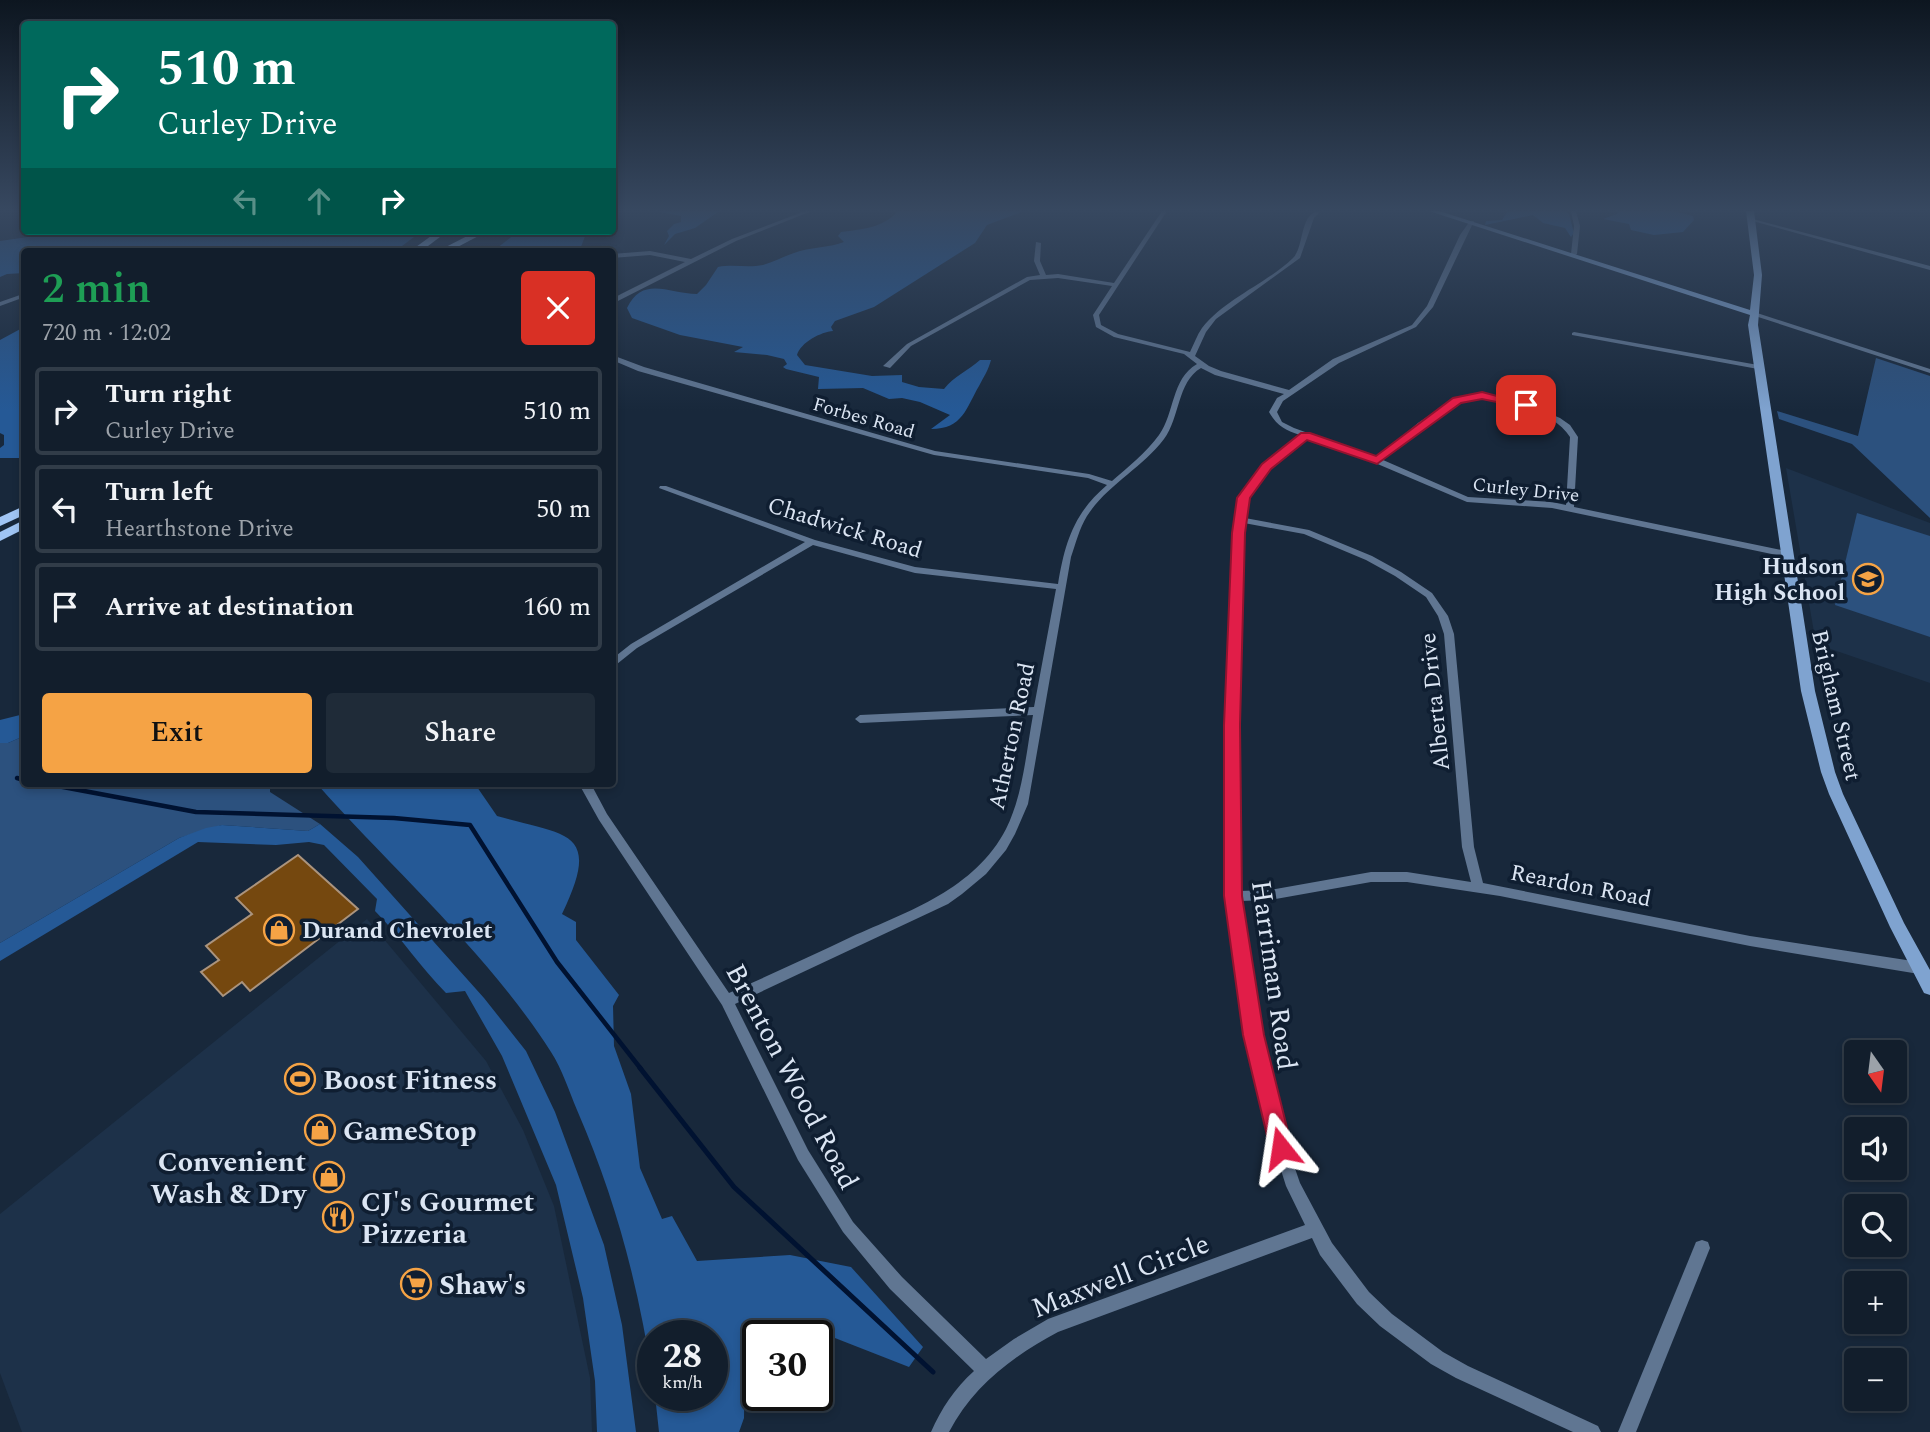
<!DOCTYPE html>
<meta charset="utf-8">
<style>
body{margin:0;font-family:Spectral,serif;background:#1f2b38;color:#f1f3f6;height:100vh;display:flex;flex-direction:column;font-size:26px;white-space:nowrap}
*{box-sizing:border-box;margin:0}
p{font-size:23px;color:#9ca2a9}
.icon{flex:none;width:38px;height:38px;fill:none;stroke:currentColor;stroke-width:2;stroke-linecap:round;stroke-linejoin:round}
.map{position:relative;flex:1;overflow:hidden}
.details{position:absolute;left:21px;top:248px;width:595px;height:539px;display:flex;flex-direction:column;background:#121e2c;border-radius:7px;box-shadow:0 4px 10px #0003,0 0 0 2px #313c48}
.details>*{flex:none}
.hud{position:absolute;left:21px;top:21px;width:595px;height:214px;border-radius:7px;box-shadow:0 4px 10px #0003,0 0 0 2px #313c48;background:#00695c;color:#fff;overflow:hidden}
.needle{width:46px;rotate:166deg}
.controls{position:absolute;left:1844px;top:1040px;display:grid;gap:14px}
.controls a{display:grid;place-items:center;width:63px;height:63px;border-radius:7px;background:#121e2c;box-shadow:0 4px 10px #0003,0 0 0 2px #313c48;font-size:35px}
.speed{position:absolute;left:637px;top:1320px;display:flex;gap:14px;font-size:35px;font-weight:700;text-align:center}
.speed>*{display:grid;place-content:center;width:91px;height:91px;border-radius:50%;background:#121e2c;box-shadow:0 4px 10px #0003,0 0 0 2px #313c48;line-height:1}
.speed small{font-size:18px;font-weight:400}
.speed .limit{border:4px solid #111;border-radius:10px;background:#fff;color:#111}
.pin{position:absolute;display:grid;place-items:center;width:60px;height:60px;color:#fff;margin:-30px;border-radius:14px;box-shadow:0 4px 10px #0006}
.me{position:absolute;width:77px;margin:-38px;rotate:345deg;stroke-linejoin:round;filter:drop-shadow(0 0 5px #0008)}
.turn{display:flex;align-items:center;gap:24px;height:147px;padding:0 21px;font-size:32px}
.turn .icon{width:91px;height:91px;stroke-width:2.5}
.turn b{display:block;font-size:49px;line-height:60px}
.lanes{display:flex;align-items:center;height:66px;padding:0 21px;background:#0003;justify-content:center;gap:35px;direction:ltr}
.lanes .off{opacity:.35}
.round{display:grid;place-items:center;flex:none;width:74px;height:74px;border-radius:7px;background:#1f2b38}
.summary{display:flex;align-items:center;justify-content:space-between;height:119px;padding:0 21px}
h1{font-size:42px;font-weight:600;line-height:52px;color:#1e9e55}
.cta{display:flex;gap:14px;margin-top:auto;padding:14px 21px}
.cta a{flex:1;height:80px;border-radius:7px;background:#f5a345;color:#111;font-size:28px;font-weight:600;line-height:80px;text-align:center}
.cta a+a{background:#1f2b38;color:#f1f3f6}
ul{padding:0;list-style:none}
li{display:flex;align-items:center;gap:21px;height:88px;margin:0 14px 10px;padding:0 7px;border:4px solid #313c48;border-radius:7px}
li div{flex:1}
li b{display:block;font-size:26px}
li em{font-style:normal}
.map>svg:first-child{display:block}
.built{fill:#1d3149}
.green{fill:#2c517e}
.forest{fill:#255996}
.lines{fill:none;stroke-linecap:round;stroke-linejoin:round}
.stream-far1{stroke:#001231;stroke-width:4.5}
.stream{stroke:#001231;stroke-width:5}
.building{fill:#75480f;stroke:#ab947e;stroke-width:2}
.street{fill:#607692;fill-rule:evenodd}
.secondary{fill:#7fa3d0;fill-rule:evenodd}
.primary{fill:#a0c5f4;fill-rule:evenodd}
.route{fill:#e11d48;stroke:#92132f;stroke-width:2}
.labels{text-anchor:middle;stroke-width:7;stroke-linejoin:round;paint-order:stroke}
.far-street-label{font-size:19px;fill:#dbe5f3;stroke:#0f1e31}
.street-label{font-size:23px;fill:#dbe5f3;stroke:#0f1e31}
.poi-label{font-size:23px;font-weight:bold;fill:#dbe5f3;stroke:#0f1e31;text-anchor:end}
.near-street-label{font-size:28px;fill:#dbe5f3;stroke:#0f1e31}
.near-poi-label{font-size:28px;font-weight:bold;fill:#dbe5f3;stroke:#0f1e31;text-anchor:start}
</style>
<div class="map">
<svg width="1930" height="1432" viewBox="0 0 1930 1432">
<rect width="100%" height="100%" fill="#18283b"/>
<g class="built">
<polygon points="1786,468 1930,523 1930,683 1816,644"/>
<polygon points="367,919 486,1061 523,1130 554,1206 590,1378 592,1432 22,1432 0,1373 0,1214"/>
</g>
<g class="green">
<polygon points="1876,358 1930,376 1930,518 1852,444 1779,419 1777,411 1858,436"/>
<polygon points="1857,513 1930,536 1930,637 1835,605"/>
<polygon points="24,736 24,784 270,784 270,792 320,824 308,831 222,825 179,838 0,943 0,743 8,743"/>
</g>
<g class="forest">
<polygon points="655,211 730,211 718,212 695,228 675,234 664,245 669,236 667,231 674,224 681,222 681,216"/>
<path d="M898,211h126l-37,14 -12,18 -101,64 -39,14 -4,6 2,4c-12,1 -32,11 -36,24l8,10 67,11 30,-1v7l17,5 25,2c10,-13 24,-18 36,-29h11c-3,11 -7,16 -12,26 -13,22 -16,43 -48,43l19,-14 -30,-13 -18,-4 -13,1 -26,-11 -45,1 1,-12 -33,-8 -3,-2 4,-3 -3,-5 -17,-4 -33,-3 9,-5 -63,-12 -48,-17 -5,-10c16,-33 42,-14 70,-14l9,-9 12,-18c15,-3 30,1 45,-2 11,-3 21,-9 31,-12 16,-6 34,-5 50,-11l-6,-6 3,-4c22,-3 42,-4 57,-21z"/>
<polygon points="1517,211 1564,211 1569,214 1574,233 1571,237 1565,228 1543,223 1533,215 1485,225 1486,221 1502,220 1507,212"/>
<polygon points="1618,211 1673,211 1693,216 1694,220 1683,232 1654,235 1631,230 1629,224 1603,219 1617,214"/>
<polygon points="32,231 422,231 394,252 24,252 24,273 7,274 0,277 0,241 28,237"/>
<polygon points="519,231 587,231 579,252 492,252"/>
<polygon points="24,327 24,458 0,458 0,448 4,445 4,435 0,433 0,340"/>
<polygon points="24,714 24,736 8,743 0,743 0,720"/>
<path d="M317,784h158l22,32c69,20 106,13 65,98l14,8v18l43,55 -6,11 1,40 17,48 9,74 22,51 10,-3 25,45 93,-6 61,12 72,80 -14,20 -115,-45 -49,13 -1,83 -5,14h-80l-4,-37h57v-60h-59v46c-15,-97 -37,-181 -76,-271 -8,-19 -15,-41 -26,-58 -64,-100 -156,-180 -234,-268z"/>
<path d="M320,824l38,33 126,141 42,53 29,61 49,133 18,80 14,107h-39l-2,-51 -12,-83 -27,-113 -54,-129 -37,-65 -19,2c-25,-25 -45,-56 -71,-82l2,-12 -53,-54 -15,-3 -33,3 -78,-3 -198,119v-18l179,-105 27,-10 16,-3 86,6z"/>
</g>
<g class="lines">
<g class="stream-far1">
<polyline points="17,778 24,780"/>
<polyline points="47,784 196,812 394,818 470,825 557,962 641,1069"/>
</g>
<polyline class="stream" points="640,1068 734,1187 933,1372"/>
</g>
<polygon class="building" points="298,855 358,909 250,991 242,982 223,996 201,972 219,960 206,946 252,914 236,898"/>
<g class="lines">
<g class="street">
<polygon points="805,211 812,211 736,241 612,304 612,299 621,294 685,262 650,255 612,258 612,254 650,251 691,259 732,239"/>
<path d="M1162,211h5l-68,104 2,10 17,9 72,18c4,-8 7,-17 12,-24 24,-30 64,-44 91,-70 12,-12 6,-47 28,-47l-7,7 -14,40 -84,61 -10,13 -11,24 14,10 12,5 68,19 44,-31 79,-34 15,-19 33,-71 10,-14h4l-41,86 -17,20 -77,36 -56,38 -6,11 5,10 12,6 83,30 41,-35 36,-24 12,-4 18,-2 29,5 47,20 10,7 8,12 -4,70 212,44 4,3 -4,3 -234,-49 -85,-6 -113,-48 -47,-16 -46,40 -14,20 -2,20 64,12 63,26 29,16 31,21 16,23 6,18 20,213 9,36 267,53 169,26 5,2 1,4 -1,4 -5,2 -169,-28 -250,-50 -93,-14h-36l-101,18 -30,1 21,134 27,113 12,35 32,60 37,49 23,22 51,38 25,14 130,60 3,6h-28l-117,-54 -25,-14 -51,-38 -23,-22 -37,-49 -8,-17 -254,94c-45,24 -85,54 -109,100h-18c10,-23 24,-44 43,-61l-84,-82 -47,-57 -45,-72 -76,-155 -123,-185 -20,-36h12l16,30 122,179c41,-18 82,-37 122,-56 58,-26 124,-48 155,-108 17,-34 20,-76 27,-114l-173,8 -5,-4 5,-4 174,-8 22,-118 -141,-16 -102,-28 -176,103 -25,20v-9l19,-15 174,-102 -146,-54 1,-2h6l149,54 100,27 143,17c7,-42 16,-71 49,-99l-19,-7 -154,-23 -296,-84 -26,-11v-5l32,12 291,84 154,23 23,7c16,-14 34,-28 47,-46 16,-22 12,-56 38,-71l-13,-10 -70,-17 -18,-10 -3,-12 19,-29 -54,-8 -28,2 -119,66 -21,22 -7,-2 24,-22 120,-67 13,-2 -6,-14 2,-19 5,1 -1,18 6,14 12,-1 56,9zM1201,368l14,7 69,19 -7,4 -8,14c8,14 16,18 31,23l-45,39 -16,24 -4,35 -8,192v171l20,139 27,113 12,38 19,39 -257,94 -34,20 -28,20 -84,-82 -49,-55 -45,-72 -73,-146 213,-100 14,-10 24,-20 20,-24 9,-16 13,-30 43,-247c5,-14 8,-28 16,-41 20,-31 55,-48 77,-77 16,-21 13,-57 37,-71zM1484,398c26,2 71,15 86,39l-4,68 -14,-3 -84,-5 -85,-37c20,-18 59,-54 84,-61 6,-1 11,-1 17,-1zM1244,523l60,11 62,26 29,16 31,21 12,19 6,18 18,213 9,35 -64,-10h-36l-101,18 -31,1 -2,-166z"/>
<polygon points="1571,211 1576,211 1580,226 1577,254 1574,256 1571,254 1574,226"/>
<polygon points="1749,218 1930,266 1930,270 1749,220"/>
<polygon points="20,295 22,296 22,298 0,306 0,302"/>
<polygon points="1754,312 1930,369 1930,373 1752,315 1752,313"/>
<polygon points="1574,332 1758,365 1762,367 1758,369 1572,335 1572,333"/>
<polygon points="1702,1240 1708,1242 1710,1248 1636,1432 1618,1432 1696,1242"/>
</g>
<polygon class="secondary" points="1429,211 1439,211 1750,310 1754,275 1746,211 1754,211 1762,275 1758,325 1815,691 1835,772 1843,794 1904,923 1930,970 1930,995 1924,993 1890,927 1829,794 1821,772 1801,691 1748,325 1750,315"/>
<g class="primary">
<polygon points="438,231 448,231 420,252 409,252"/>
<polygon points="477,231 488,231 448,252 436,252"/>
<polygon points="24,506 24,515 0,526 0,517"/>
<polygon points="24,520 24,529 0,541 0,532"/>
</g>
</g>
<linearGradient id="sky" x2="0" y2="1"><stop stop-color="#0d1620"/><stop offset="0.51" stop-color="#374860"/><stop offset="1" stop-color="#374860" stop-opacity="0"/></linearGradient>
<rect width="1930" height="411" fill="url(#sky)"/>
<polygon class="route" points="1482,392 1531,405 1526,408 1482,399 1461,403 1377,464 1307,440 1271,469 1250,498 1245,533 1240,725 1242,896 1264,1035 1292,1148 1289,1156 1281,1159 1273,1156 1270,1148 1243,1035 1224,896 1224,725 1232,533 1237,498 1262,464 1301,433 1310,433 1376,456 1453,398"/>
<defs>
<g id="school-ring" transform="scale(1.575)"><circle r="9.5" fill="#0f1e31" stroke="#f5a345" stroke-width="1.5"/><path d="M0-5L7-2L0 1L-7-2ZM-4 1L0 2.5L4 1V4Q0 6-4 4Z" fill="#f5a345"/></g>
<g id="shop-ring" transform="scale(1.575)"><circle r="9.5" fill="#0f1e31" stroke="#f5a345" stroke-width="1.5"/><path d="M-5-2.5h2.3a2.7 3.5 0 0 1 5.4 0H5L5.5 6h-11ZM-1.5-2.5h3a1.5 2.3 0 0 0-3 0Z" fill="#f5a345"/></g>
<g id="stadium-ring" transform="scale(1.575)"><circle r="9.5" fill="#0f1e31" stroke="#f5a345" stroke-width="1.5"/><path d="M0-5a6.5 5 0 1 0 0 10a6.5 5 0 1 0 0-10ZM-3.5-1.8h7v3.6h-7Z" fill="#f5a345"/></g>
<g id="restaurant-ring" transform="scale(1.575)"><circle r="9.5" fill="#0f1e31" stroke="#f5a345" stroke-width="1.5"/><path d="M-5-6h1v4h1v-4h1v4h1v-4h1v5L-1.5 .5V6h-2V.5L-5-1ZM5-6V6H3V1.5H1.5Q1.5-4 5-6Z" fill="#f5a345"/></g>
<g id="supermarket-ring" transform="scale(1.575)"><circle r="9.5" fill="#0f1e31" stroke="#f5a345" stroke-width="1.5"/><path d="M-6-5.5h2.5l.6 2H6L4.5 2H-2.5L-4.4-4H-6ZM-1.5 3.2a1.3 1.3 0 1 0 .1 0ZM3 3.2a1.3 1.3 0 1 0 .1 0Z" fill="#f5a345"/></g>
</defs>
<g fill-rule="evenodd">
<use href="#school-ring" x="1868" y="579"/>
<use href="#shop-ring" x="279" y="930"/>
<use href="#stadium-ring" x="300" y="1079"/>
<use href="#shop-ring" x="320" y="1130"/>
<use href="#shop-ring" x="329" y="1177"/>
<use href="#restaurant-ring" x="338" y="1217"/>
<use href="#supermarket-ring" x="416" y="1284"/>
</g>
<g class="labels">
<g class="far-street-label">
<text transform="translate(864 417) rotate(16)" y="7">Forbes Road</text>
<text transform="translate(1526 489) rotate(6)" y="7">Curley Drive</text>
</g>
<g class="street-label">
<text transform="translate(845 527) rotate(17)" y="8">Chadwick Road</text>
<text transform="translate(1434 702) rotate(-96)" y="8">Alberta Drive</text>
<text transform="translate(1837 705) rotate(77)" y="8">Brigham Street</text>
<text transform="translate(1011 736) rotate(-78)" y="8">Atherton Road</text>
<text transform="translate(1581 885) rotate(11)" y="8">Reardon Road</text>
</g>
<g class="poi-label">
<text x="1845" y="574">Hudson<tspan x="1845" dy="26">High School</tspan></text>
<text x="302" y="938" text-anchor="start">Durand Chevrolet</text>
</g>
<g class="near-street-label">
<text transform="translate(1275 975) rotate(82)" y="10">Harriman Road</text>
<text transform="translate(793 1076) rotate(62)" y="10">Brenton Wood Road</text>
<text transform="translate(1120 1275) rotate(-21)" y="10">Maxwell Circle</text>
</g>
<g class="near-poi-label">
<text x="323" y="1089">Boost Fitness</text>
<text x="343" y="1140">GameStop</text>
<text x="306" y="1171" text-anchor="end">Convenient<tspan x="306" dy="32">Wash &amp; Dry</tspan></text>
<text x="361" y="1211">CJ's Gourmet<tspan x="361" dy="32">Pizzeria</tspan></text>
<text x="439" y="1294">Shaw's</text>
</g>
</g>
</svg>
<div class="controls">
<a><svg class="needle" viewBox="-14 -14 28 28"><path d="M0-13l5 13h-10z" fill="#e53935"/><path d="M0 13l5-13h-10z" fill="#9ca2a9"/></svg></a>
<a><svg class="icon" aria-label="sound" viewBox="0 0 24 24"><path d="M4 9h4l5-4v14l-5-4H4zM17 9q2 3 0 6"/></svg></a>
<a><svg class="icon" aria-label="search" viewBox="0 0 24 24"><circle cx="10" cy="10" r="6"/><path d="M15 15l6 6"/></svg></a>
<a>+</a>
<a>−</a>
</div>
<div class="speed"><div>28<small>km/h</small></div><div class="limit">30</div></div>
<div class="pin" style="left:1526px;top:405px;background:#d93025"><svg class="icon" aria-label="arrive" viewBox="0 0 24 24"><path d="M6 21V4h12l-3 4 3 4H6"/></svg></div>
<svg class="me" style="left:1281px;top:1148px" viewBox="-20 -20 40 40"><path d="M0-17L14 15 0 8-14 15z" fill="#e11d48" stroke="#fff" stroke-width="4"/></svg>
<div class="hud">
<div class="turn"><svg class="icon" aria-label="right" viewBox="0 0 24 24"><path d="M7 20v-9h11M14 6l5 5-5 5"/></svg><div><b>510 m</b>Curley Drive</div></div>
<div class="lanes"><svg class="icon off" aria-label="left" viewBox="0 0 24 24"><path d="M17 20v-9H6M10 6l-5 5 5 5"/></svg><svg class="icon off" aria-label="ahead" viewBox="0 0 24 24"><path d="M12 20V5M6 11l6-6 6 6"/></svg><svg class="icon" aria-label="right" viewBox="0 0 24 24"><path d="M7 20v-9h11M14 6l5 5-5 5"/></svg></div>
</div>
<section class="details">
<div class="summary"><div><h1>2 min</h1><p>720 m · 12:02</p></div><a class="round" style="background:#d93025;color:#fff"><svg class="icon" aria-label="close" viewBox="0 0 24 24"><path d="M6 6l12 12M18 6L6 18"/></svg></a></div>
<ul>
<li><svg class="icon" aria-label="right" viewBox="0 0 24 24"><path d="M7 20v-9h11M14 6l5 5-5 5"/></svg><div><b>Turn right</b><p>Curley Drive</p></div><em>510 m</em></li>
<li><svg class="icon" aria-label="left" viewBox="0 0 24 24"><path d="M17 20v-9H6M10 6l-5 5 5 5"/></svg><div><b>Turn left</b><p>Hearthstone Drive</p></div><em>50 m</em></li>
<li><svg class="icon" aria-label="arrive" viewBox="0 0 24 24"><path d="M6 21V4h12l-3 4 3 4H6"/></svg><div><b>Arrive at destination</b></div><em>160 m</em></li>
</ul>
<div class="cta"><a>Exit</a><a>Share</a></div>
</section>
</div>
